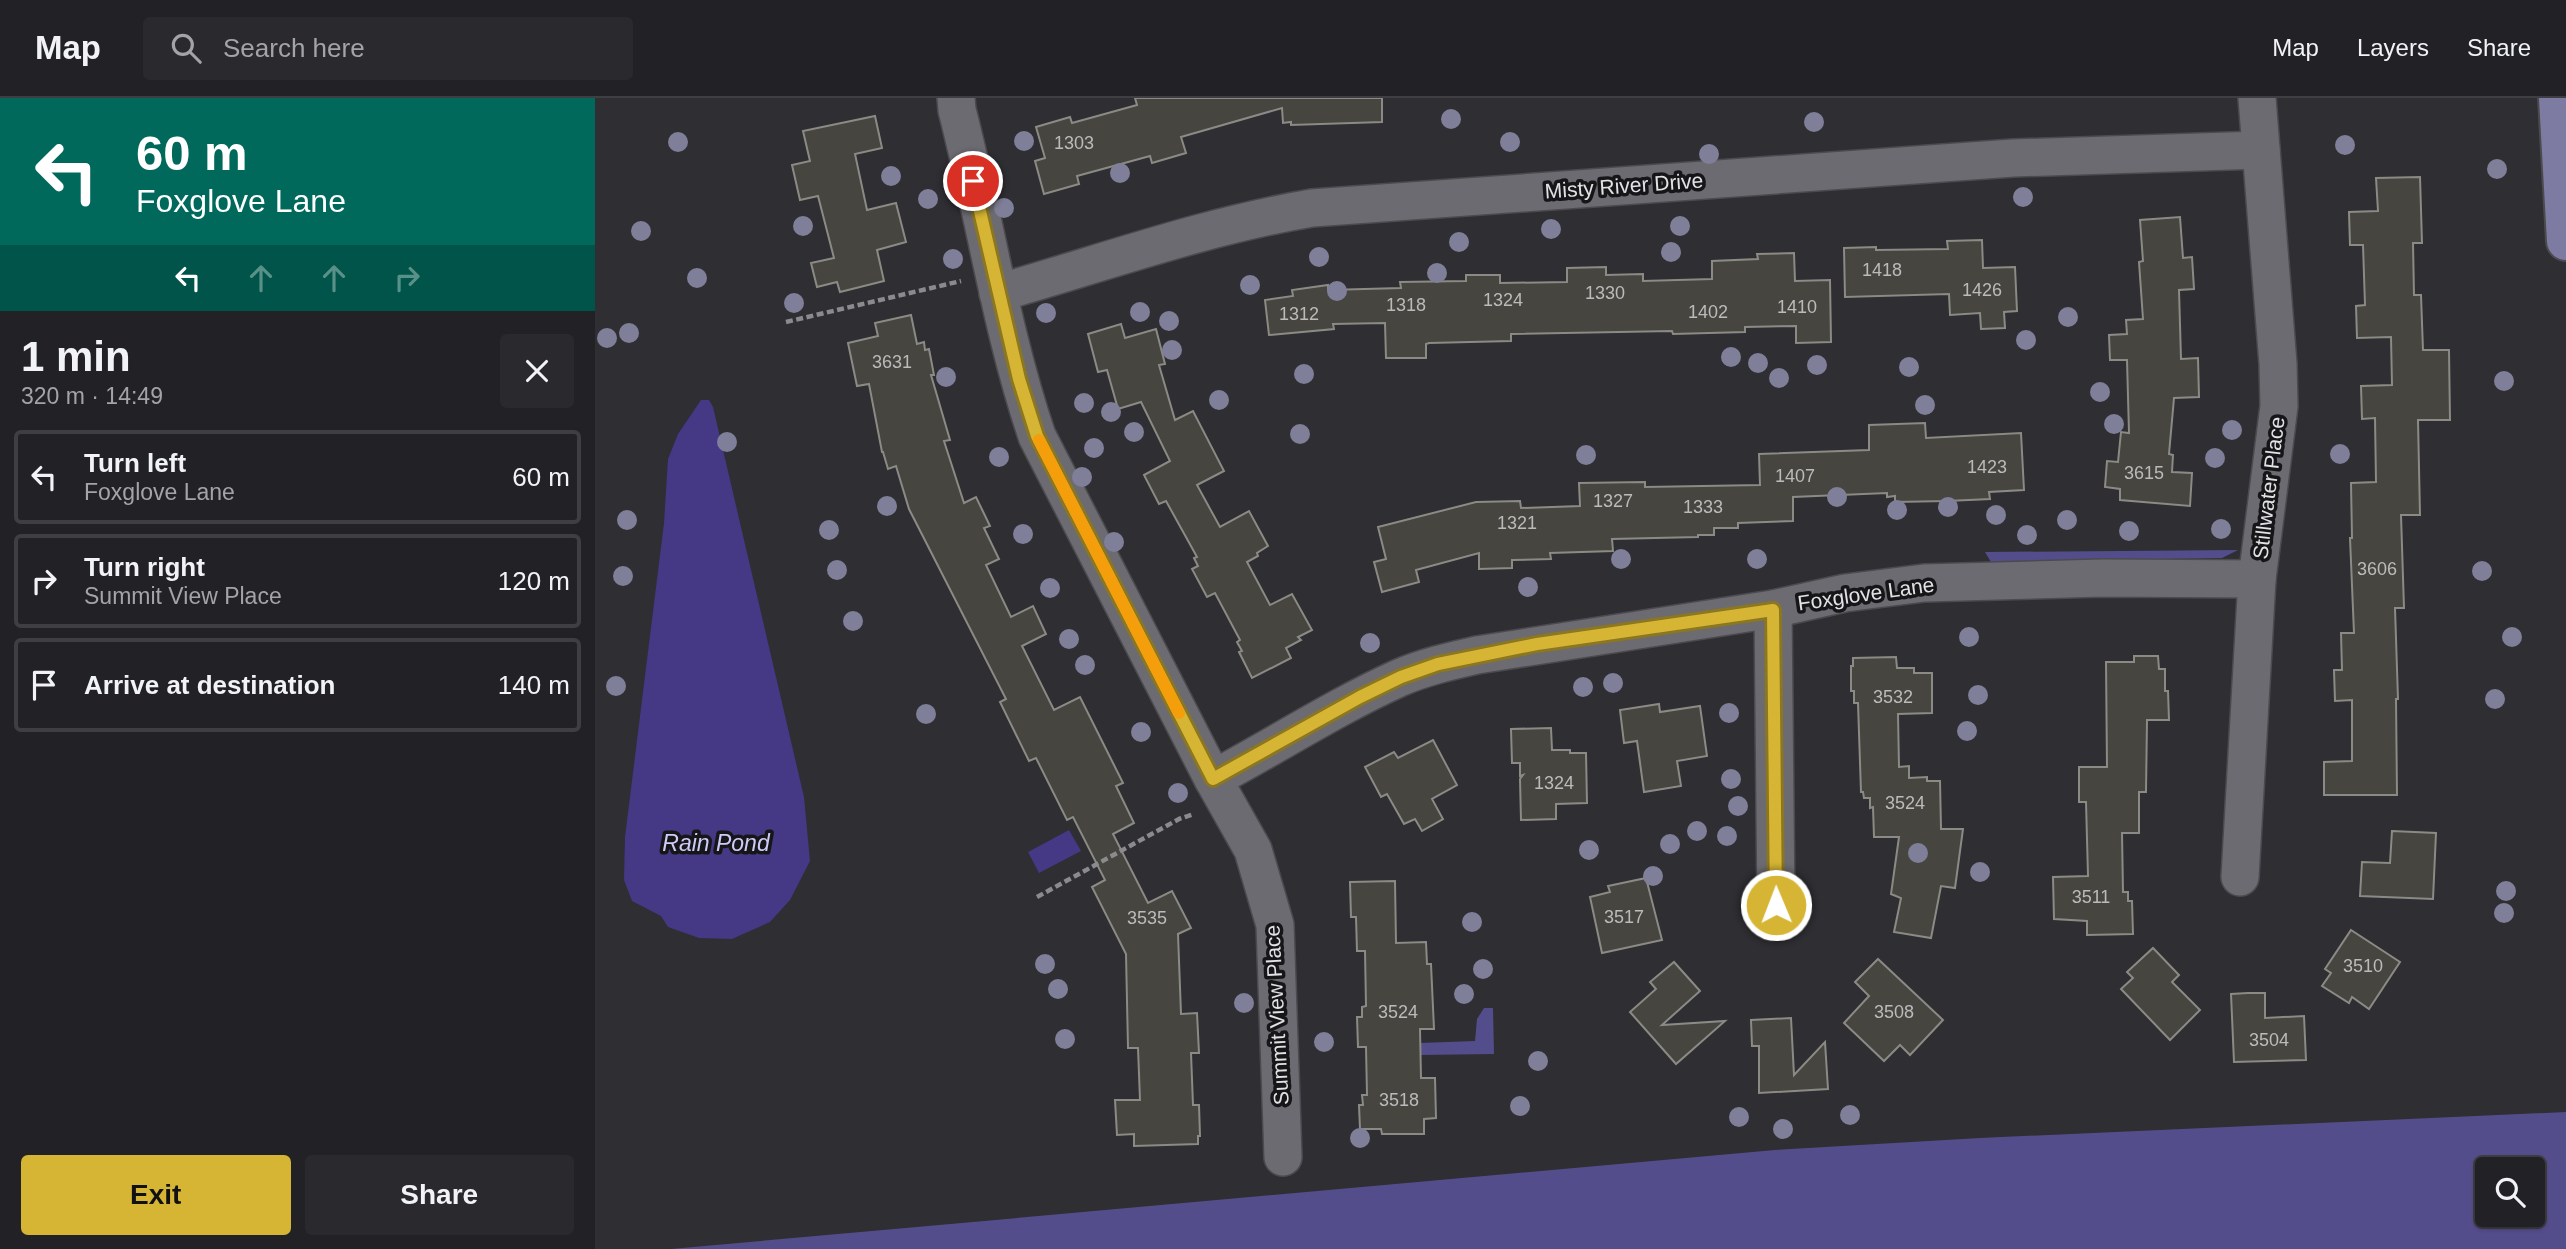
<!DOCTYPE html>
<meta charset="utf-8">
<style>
body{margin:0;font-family:Helvetica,sans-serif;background:#2a2a2e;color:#f1f3f6;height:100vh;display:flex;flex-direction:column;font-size:26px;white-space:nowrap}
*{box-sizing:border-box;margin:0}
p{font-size:23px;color:#a2a4a7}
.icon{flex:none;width:38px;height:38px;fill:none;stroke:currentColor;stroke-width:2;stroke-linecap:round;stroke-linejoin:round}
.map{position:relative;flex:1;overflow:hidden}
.sheet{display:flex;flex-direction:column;background:#222226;width:595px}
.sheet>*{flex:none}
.banner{background:#00695c;color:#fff;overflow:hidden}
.fabs{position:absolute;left:1880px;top:1059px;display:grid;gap:14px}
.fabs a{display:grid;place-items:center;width:70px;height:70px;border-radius:7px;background:#222226;box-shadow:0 2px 5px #0004,0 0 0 2px #3f3f43;font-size:35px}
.pin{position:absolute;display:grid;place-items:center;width:60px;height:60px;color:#fff;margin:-30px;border:4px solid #fff;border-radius:50%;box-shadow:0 2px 7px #0007}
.me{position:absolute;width:77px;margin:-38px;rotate:359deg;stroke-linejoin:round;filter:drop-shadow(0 0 5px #0008)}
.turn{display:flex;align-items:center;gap:24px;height:147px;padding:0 21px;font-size:32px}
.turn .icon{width:91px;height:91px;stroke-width:2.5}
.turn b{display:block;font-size:49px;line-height:60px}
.lanes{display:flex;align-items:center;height:66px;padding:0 21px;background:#0003;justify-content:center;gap:35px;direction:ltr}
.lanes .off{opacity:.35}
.round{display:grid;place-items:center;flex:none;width:74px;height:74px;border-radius:7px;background:#2a2a2e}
.overview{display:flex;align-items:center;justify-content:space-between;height:119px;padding:0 21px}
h1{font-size:42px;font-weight:800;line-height:52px}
.cta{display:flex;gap:14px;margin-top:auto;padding:14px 21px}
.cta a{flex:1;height:80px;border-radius:7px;background:#d6b534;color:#111;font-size:28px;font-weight:800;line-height:80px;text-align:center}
.cta a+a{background:#2a2a2e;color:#f1f3f6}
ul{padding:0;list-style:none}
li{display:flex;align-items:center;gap:21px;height:94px;margin:0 14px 10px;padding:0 7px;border:4px solid #3f3f43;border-radius:7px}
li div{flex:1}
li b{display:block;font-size:26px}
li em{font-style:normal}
header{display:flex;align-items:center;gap:42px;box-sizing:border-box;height:98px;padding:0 35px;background:#222226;border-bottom:2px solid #3f3f43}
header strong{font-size:33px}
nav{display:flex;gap:38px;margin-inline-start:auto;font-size:24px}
.search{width:490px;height:63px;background:#2a2a2e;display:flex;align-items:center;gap:18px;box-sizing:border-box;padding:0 24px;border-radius:7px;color:#a2a4a7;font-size:26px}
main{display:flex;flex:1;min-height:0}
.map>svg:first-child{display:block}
.green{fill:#544d8b;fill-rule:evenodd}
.water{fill:#453885}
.building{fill:#46453f;stroke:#8b8a84;stroke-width:2}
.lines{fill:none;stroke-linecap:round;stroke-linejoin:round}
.minor-casing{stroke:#4b4b4f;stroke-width:40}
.major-casing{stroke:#4b4b4f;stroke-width:42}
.path{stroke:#8b8b8f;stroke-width:4.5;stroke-dasharray:7 3.5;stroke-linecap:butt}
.minor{stroke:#6c6b71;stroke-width:37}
.major{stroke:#7e7ba3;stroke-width:38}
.tree{fill:#807f99}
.route-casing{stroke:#8b7622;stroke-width:18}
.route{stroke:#d6b534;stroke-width:12}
.slow{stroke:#f59e0b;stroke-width:12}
.labels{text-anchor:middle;stroke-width:7;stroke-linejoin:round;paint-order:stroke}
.number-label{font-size:18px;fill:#bbbbbc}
.street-label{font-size:21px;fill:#e2e2e6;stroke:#161618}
.water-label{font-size:23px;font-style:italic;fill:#cdcbf7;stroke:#161618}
</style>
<header>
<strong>Map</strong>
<div class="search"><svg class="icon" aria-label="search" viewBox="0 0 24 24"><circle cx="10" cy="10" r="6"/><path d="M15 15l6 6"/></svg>Search here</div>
<nav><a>Map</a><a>Layers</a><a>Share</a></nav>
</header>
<main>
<section class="sheet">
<div class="banner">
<div class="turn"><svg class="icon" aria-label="left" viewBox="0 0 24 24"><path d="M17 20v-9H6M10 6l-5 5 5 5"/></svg><div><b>60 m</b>Foxglove Lane</div></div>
<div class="lanes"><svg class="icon" aria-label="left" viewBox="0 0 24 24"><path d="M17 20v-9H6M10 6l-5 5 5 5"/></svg><svg class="icon off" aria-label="ahead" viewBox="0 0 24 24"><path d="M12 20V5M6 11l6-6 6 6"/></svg><svg class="icon off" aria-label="ahead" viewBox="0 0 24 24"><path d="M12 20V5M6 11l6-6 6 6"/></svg><svg class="icon off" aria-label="right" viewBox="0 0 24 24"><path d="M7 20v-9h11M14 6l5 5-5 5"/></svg></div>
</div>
<div class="overview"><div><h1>1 min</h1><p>320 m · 14:49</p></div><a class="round"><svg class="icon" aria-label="close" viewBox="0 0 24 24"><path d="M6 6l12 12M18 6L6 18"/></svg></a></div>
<ul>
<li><svg class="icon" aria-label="left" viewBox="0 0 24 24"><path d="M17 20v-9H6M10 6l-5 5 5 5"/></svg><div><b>Turn left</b><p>Foxglove Lane</p></div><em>60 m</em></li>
<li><svg class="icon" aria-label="right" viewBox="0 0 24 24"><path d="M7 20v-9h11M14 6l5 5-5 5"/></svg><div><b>Turn right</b><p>Summit View Place</p></div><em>120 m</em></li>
<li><svg class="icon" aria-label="arrive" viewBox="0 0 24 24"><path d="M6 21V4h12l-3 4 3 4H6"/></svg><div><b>Arrive at destination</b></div><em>140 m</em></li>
</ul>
<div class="cta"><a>Exit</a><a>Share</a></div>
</section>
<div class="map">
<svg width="1971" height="1151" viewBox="0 0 1971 1151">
<rect width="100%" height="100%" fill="#2e2e33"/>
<g class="green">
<polygon points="1643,452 1627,460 1396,464 1390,454"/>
<polygon points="889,910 898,910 899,956 824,957 825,945 880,943 882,921"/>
<path d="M1971,1014v137h-1895l1104,-99 205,-12zM1892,1071h45v45h-45z"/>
</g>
<g class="water">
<polygon points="106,302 114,302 118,309 209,699 215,763 195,802 175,824 137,841 104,840 73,829 66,818 37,803 29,782 30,739 69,425 73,361 83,336"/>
<polygon points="474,732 486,753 444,775 433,754"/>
</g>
<g class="building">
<polygon points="540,0 787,0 787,24 696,27 696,24 688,25 687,10 586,39 591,55 557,65 555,58 482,78 484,86 449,96 440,63 450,60 441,29 475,19 477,25 542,7"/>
<polygon points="280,18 287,50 260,56 272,112 301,105 311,144 282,152 289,183 245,194 242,184 222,189 216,165 239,160 223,98 205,102 197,67 215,63 208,33"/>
<polygon points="1825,79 1827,145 1818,145 1819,197 1826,197 1828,252 1854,252 1855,322 1823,322 1825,417 1806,417 1809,510 1800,510 1803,601 1801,601 1802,697 1729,697 1729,664 1757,663 1757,602 1740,603 1739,572 1747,572 1746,535 1759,535 1755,440 1757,440 1756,385 1781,384 1780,320 1767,321 1766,288 1797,287 1796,239 1762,240 1761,208 1770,207 1768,147 1755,147 1754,114 1783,113 1781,80"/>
<polygon points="1585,119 1588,160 1597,159 1599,191 1584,192 1586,261 1603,260 1604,299 1579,300 1574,356 1578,357 1577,374 1597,375 1595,408 1525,402 1525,391 1510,389 1512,363 1523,364 1526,334 1534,335 1532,262 1515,262 1514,237 1532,236 1531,222 1548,221 1544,164 1548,163 1545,122"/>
<polygon points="1387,142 1388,170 1420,169 1422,213 1409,214 1410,230 1386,231 1385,215 1355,217 1354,196 1250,199 1249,150 1281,149 1281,152 1353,151 1352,143"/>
<polygon points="1199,155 1200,183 1235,182 1236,244 1201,245 1201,228 1150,229 1150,234 1078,236 1077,233 916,236 916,243 834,245 831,246 831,260 791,260 790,225 738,226 739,231 674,237 670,202 698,198 697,192 733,187 733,192 806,190 805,184 871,183 871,177 905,177 905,185 972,184 972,170 1011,169 1011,177 1048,176 1048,183 1117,181 1117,163 1163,161 1162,156"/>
<polygon points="316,217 322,246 329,244 330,252 334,251 339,277 336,277 355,342 349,343 369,405 381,399 395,428 389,430 404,461 391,467 416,519 438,508 451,536 427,548 459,612 485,599 528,685 521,688 539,725 518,736 553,805 577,793 596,830 583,836 586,916 602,915 604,955 596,955 598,1007 604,1007 605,1038 603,1038 603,1046 539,1048 539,1036 522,1037 520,1002 545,1002 543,950 533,950 531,856 497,789 510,782 478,719 472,722 441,660 434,663 405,604 411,601 314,411 301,368 293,371 288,354 287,354 274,286 262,288 253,245 283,238 280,225"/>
<polygon points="526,226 530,240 561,231 570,266 564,267 580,322 598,313 629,373 602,387 625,429 654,413 673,448 662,455 663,458 652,464 675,507 697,496 717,532 703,539 706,542 691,550 696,560 657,580 644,554 647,553 642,544 645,542 620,495 612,499 597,471 603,468 599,460 602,459 571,403 564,406 549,377 575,363 546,304 523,311 512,272 503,274 493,236"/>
<polygon points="1330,325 1331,340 1426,335 1429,392 1394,394 1395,401 1352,403 1300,404 1300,398 1292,399 1292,395 1198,399 1198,423 1143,425 1143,430 1119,430 1119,437 1103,437 1103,439 1017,441 1018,453 955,455 956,461 917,462 917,470 884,471 884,455 821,472 824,484 787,494 779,464 791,461 783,429 881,404 925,403 926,410 985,408 984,385 1050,384 1050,389 1165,387 1164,356 1274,352 1274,327"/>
<polygon points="1539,558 1563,558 1564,571 1570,571 1570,593 1573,593 1574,622 1552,622 1551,694 1544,694 1544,735 1527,735 1528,794 1533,794 1533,803 1537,803 1538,836 1492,837 1492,823 1459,821 1458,779 1493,778 1491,704 1484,704 1484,669 1512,669 1511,564 1539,564"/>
<polygon points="1301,559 1302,570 1319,570 1319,575 1337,575 1337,615 1303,616 1304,669 1314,668 1314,680 1332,679 1332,683 1345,683 1346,731 1368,731 1360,790 1346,788 1336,840 1299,834 1306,800 1296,796 1304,739 1279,739 1278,709 1275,710 1275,700 1269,700 1268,694 1266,694 1263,605 1259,605 1259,593 1256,593 1256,568 1258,568 1258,560"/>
<polygon points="1064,606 1065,614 1105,608 1112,658 1082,663 1086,688 1049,694 1042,643 1029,645 1025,612"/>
<polygon points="956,630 957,652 975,652 975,655 991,655 992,705 961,706 961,721 926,722 925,681 928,677 925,678 925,665 917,665 916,631"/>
<polygon points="838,642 862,687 837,701 848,721 827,733 820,721 809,726 792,696 786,699 770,669 799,654 803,660"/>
<polygon points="1797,733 1841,735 1838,801 1765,798 1767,764 1795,765"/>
<polygon points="1051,780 1067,842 1007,855 995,799 1015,794 1013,788"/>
<polygon points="800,783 801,845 831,844 832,866 836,866 839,931 825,931 826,980 840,980 841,1020 829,1021 829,1036 787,1036 786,1031 765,1031 764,1007 768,1007 767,997 772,997 771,949 763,949 762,919 767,919 767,909 771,908 770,853 762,853 761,819 756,819 755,784"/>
<polygon points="1756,832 1805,864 1774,911 1757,899 1754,905 1727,888 1736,875 1730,871"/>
<polygon points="1558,850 1584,877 1577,884 1605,912 1575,942 1526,891 1538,880 1532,874"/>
<polygon points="1283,861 1348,922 1315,957 1305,947 1289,963 1249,925 1274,898 1260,884"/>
<polygon points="1079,864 1105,893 1067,927 1130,923 1081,966 1035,914 1061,891 1055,884"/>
<polygon points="1653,895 1670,895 1670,920 1709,918 1711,962 1639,964 1636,896"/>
<polygon points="1196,920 1199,977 1230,944 1233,991 1164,995 1164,948 1157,948 1156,922"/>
</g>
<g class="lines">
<g class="minor-casing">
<g id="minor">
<path d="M361,0l1,12c28,108 44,220 80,326l176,343 40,71 22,75 8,232"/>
<path d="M403,195c105,-30 207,-67 314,-85l701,-50 248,-8"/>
<polyline points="1178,511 1181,807"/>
<path d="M618,681c62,-33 122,-72 186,-101 25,-11 52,-17 78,-23l296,-46 72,-16 79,-10 178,-5 155,1"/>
<polyline points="1645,779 1662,481 1684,308 1683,266 1662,0"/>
</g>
</g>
<g class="major-casing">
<polyline id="major" points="1963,0 1971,143"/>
</g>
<g class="path">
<polyline points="191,224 366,183"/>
<polyline points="442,799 584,721 599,716"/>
</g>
<use href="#minor" class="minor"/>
<use href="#major" class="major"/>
</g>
<g class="tree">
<circle cx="856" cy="21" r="10"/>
<circle cx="1219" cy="24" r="10"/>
<circle cx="429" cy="43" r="10"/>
<circle cx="83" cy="44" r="10"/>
<circle cx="915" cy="44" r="10"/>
<circle cx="1750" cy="47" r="10"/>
<circle cx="1114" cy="56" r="10"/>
<circle cx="1902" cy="71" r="10"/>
<circle cx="525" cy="75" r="10"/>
<circle cx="296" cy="78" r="10"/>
<circle cx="1428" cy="99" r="10"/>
<circle cx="333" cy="101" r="10"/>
<circle cx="409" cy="110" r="10"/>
<circle cx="208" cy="128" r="10"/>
<circle cx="1085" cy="128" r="10"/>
<circle cx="956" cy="131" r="10"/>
<circle cx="46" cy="133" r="10"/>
<circle cx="864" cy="144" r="10"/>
<circle cx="1076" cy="154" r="10"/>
<circle cx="724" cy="159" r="10"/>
<circle cx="358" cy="161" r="10"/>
<circle cx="842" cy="175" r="10"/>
<circle cx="102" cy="180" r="10"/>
<circle cx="655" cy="187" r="10"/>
<circle cx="742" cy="193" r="10"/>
<circle cx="199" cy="205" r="10"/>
<circle cx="545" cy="214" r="10"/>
<circle cx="451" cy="215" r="10"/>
<circle cx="1473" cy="219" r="10"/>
<circle cx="574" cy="223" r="10"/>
<circle cx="34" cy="235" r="10"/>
<circle cx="12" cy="240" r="10"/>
<circle cx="1431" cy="242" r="10"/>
<circle cx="577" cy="252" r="10"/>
<circle cx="1136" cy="259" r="10"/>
<circle cx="1163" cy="265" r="10"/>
<circle cx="1222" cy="267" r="10"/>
<circle cx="1314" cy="269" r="10"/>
<circle cx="709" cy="276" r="10"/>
<circle cx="351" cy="279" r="10"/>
<circle cx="1184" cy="280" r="10"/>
<circle cx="1909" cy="283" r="10"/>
<circle cx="1505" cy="294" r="10"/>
<circle cx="624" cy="302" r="10"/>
<circle cx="489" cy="305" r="10"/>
<circle cx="1330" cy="307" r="10"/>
<circle cx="516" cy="314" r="10"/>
<circle cx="1519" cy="326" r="10"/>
<circle cx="1637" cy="332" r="10"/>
<circle cx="539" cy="334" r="10"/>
<circle cx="705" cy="336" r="10"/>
<circle cx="132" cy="344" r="10"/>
<circle cx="499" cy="350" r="10"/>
<circle cx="1745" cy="356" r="10"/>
<circle cx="991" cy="357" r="10"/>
<circle cx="404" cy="359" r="10"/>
<circle cx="1620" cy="360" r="10"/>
<circle cx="487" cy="379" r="10"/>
<circle cx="1242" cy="399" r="10"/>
<circle cx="292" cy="408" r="10"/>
<circle cx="1353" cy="409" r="10"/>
<circle cx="1302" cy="412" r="10"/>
<circle cx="1401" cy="417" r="10"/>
<circle cx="32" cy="422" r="10"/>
<circle cx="1472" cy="422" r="10"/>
<circle cx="1626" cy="431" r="10"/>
<circle cx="234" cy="432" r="10"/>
<circle cx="1534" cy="433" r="10"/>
<circle cx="428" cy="436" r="10"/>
<circle cx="1432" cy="437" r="10"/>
<circle cx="519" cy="444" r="10"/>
<circle cx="1026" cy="461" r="10"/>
<circle cx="1162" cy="461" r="10"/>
<circle cx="242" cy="472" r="10"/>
<circle cx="1887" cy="473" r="10"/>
<circle cx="28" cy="478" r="10"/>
<circle cx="933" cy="489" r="10"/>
<circle cx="455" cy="490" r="10"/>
<circle cx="258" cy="523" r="10"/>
<circle cx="1374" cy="539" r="10"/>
<circle cx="1917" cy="539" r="10"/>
<circle cx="474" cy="541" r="10"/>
<circle cx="775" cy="545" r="10"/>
<circle cx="490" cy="567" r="10"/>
<circle cx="1018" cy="585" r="10"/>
<circle cx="21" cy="588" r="10"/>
<circle cx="988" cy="589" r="10"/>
<circle cx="1383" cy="597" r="10"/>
<circle cx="1900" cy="601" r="10"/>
<circle cx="1134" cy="615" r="10"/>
<circle cx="331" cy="616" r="10"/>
<circle cx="1372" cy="633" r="10"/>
<circle cx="546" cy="634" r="10"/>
<circle cx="1136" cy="681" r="10"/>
<circle cx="583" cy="695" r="10"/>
<circle cx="1143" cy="708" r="10"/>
<circle cx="1102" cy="733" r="10"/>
<circle cx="1132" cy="738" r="10"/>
<circle cx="1075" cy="746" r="10"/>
<circle cx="994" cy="752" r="10"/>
<circle cx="1323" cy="755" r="10"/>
<circle cx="1385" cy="774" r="10"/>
<circle cx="1058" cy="778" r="10"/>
<circle cx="1911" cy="793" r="10"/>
<circle cx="1909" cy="815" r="10"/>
<circle cx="877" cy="824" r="10"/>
<circle cx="450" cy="866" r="10"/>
<circle cx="888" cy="871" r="10"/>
<circle cx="463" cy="891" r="10"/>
<circle cx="869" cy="896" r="10"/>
<circle cx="649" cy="905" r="10"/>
<circle cx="470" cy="941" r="10"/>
<circle cx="729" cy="944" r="10"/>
<circle cx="943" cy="963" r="10"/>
<circle cx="925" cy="1008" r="10"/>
<circle cx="1255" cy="1017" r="10"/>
<circle cx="1144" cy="1019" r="10"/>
<circle cx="1188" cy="1031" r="10"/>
<circle cx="765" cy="1040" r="10"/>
</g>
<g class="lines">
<g class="route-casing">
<polyline id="route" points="378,83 424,281 442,338 618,681 765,599 806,579 843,566 942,546 1178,512 1181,807"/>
</g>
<use href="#route" class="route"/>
<polyline class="slow" points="444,342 584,615"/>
</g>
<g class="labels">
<g class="number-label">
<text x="479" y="51">1303</text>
<text x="1287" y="178">1418</text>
<text x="1387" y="198">1426</text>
<text x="1010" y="201">1330</text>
<text x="908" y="208">1324</text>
<text x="811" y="213">1318</text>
<text x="1202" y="215">1410</text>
<text x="1113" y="220">1402</text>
<text x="704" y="222">1312</text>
<text x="297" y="270">3631</text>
<text x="1392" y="375">1423</text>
<text x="1549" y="381">3615</text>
<text x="1200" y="384">1407</text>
<text x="1018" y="409">1327</text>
<text x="1108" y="415">1333</text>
<text x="922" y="431">1321</text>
<text x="1782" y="477">3606</text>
<text x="1298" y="605">3532</text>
<text x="959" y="691">1324</text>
<text x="1310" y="711">3524</text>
<text x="1496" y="805">3511</text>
<text x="1029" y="825">3517</text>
<text x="552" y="826">3535</text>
<text x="1768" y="874">3510</text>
<text x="803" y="920">3524</text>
<text x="1299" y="920">3508</text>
<text x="1674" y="948">3504</text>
<text x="804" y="1008">3518</text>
</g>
<g class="street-label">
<text transform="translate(1029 88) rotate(-4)" y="7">Misty River Drive</text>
<text transform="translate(1674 390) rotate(-83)" y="7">Stillwater Place</text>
<text transform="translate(1271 496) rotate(-8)" y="7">Foxglove Lane</text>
<text transform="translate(682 917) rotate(-93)" y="7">Summit View Place</text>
</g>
<g class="water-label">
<text x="121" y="753">Rain Pond</text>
</g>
</g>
</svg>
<div class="fabs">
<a><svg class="icon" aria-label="search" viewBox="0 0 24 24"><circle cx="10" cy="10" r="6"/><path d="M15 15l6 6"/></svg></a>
</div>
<div class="pin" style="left:378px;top:83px;background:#d93025"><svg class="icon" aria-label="arrive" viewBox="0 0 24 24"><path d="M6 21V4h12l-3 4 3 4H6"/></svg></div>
<svg class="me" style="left:1181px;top:807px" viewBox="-20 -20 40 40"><circle r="17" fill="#d6b534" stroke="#fff" stroke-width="3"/><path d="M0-11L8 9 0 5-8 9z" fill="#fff"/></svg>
</div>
</main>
